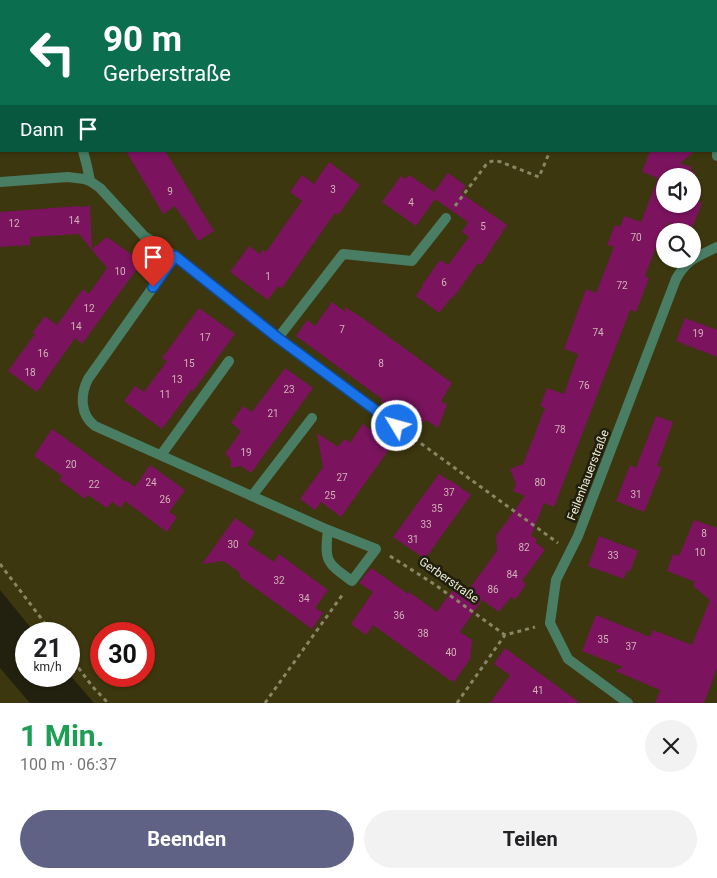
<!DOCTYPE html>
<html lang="de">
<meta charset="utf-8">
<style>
body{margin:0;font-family:Roboto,sans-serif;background:#f2f2f2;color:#202124;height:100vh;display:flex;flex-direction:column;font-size:19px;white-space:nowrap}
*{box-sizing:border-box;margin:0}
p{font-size:16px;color:#757577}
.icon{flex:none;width:28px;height:28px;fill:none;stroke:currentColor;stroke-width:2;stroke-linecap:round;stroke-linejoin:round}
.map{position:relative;height:703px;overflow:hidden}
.sheet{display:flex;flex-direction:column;background:#fff;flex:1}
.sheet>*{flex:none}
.hud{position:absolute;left:0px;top:0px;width:718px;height:152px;box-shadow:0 1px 4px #0004;background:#0b6e4f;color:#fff;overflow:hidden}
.buttons{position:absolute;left:656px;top:168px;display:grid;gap:10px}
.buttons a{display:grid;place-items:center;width:45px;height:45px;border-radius:50%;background:#fff;box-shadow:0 1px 4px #0004;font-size:25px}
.speed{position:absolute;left:15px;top:622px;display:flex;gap:10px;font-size:25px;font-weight:700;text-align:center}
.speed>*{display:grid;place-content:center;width:65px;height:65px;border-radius:50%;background:#fff;box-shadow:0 1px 4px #0004;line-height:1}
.speed small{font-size:12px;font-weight:400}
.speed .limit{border:8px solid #d22;background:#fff;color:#111}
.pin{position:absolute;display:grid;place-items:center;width:42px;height:42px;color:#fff;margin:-51px -21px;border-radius:50% 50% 50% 0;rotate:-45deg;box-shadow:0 0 5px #0007}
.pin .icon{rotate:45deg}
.me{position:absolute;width:55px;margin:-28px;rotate:307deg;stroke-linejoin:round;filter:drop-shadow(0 0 4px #0008)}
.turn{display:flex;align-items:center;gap:18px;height:105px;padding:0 20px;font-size:22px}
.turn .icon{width:65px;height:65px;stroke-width:2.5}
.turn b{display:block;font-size:35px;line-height:42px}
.then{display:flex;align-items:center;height:48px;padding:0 20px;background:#0003;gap:10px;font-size:19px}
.round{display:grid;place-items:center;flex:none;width:52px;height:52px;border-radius:26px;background:#f2f2f2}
.headline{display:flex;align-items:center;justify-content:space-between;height:85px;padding:0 20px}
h1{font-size:30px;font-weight:700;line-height:38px;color:#1e9e55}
.primary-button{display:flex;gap:10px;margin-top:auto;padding:10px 20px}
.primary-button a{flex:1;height:58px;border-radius:30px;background:#5f6185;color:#fff;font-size:20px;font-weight:700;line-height:58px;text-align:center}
.primary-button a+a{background:#f2f2f2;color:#202124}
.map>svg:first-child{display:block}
.water{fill:#22200e}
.building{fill:#7b135e}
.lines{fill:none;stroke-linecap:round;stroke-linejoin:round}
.path{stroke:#898665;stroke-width:3;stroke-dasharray:4 4;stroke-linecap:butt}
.lane{stroke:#497e65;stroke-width:10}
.street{stroke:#497e65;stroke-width:10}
.route-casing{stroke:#114b97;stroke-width:12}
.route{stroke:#1a73e8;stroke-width:9}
.labels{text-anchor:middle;stroke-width:5;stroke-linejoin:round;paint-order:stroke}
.number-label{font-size:10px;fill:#d0b4b6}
.street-label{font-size:12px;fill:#ecead4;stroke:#201e0d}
</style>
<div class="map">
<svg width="717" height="703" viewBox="0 0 717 703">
<rect width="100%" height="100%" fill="#3c370e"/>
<polygon class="water" points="0,590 36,634 26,634 26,676 69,676 69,674 94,703 30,703 0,668"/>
<g class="building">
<polygon points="126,151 165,151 214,231 198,241 183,217 182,217 175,206 163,214"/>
<polygon points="650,151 695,151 680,163 691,167 691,170 695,173 692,176 665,176 665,204 692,204 692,191 702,194 699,201 702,203 691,231 668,223 660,245 657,244 645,276 649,278 636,312 630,310 554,507 544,503 531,536 537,539 535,542 545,550 522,581 526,584 521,592 515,600 511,597 499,612 482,600 460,632 472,640 470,659 454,682 452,680 451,681 373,625 366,635 351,624 373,592 359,583 371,568 408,594 409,592 437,612 459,581 469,589 497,551 496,536 525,496 513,491 516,484 510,469 523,464 545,408 540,406 547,388 564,394 578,354 564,349 586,289 596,293 614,247 607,245 615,225 620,227 624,216 641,222 658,178 642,172"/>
<polygon points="329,162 360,185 338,215 335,213 282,288 278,286 268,300 230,272 249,246 260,254 263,250 266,252 302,201 290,192 302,175 314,184"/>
<polygon points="448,173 466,186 461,193 507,225 481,265 478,263 453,298 452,297 439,313 416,296 423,286 422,285 440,260 448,265 469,237 462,232 468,222 435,199 416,226 382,202 401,176 406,179 409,175 434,192"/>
<polygon points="79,206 79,207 90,206 92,249 107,237 142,262 82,344 75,338 37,392 8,371 35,334 32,333 45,316 57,325 83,289 89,294 107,268 79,234 30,237 30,245 0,247 0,212"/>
<polygon points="332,302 345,312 345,307 364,319 452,383 441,401 447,405 438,428 426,420 423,423 412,415 404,427 401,421 393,415 395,412 381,401 382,399 296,336 307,320 315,326"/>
<polygon points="199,308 235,334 193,391 191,390 162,429 124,401 135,386 144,392 167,361 162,358"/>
<polygon points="685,318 717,330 717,357 676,341"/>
<polygon points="285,368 313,388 251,473 241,466 231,468 230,458 225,454 241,431 231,423 243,406 252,412"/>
<polygon points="656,416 673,422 657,466 662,468 644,512 616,501 630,465 636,468"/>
<polygon points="363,424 378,435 385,426 393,432 397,433 400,432 387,450 388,451 341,517 321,502 315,510 300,499 323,467 317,433 338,447 344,439 350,443"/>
<polygon points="52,429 126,482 127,481 135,487 150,465 185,490 169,512 177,517 167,532 125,501 121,508 112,502 107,508 88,495 85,499 59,480 62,476 34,456"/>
<polygon points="439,474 450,481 450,480 471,495 425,559 393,537"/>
<polygon points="235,518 255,532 247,544 274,562 279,554 328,590 315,608 323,613 312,629 240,577 239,572 223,561 202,564"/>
<polygon points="694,520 717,528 717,668 704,703 655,703 660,690 615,671 623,667 582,651 596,615 650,637 653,630 692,645 710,600 693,586 695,582 667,571 673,554 679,556"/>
<polygon points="599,536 638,551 630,571 626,572 624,579 588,566"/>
<polygon points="505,648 557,686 580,703 490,703 510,675 494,664"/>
</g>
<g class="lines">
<g class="path">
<path d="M455,206l30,-40c4,-5 9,-6 16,-4l38,15 11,-26"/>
<polyline points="408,434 558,543"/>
<polyline points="390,556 434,584 505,635"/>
<polyline points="0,564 53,634"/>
<polyline points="69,655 92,686 108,703"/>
<polyline points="265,703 343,594"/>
<polyline points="457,703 505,635 535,627"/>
</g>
<g class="lane">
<polyline points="313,0 314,1"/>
<polyline points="637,1 637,0"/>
<polyline points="161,455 229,361"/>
<polyline points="252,496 312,418"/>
<polyline points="550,623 568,659 628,703"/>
</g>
<g class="street">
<polyline points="0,38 1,39"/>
<polyline points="717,142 717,156"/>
<polyline points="83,151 87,166 90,181"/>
<path d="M0,182l68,-5 16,2 6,2 10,7 44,48 31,20 -87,123c-8,16 -8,36 7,47l233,104c-4,32 -1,33 24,51l24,-32 -48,-19"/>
<polyline points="175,256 278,338 343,254 412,261 446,218"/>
<polyline points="278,338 397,426"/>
<path d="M550,623l6,-43 22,-44 98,-257c11,-20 21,-22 41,-32"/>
</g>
</g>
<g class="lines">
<g class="route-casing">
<polyline id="route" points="153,287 175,256 278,338 397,426"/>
</g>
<use href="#route" class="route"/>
</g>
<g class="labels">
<g class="number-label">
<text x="333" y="193">3</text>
<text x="170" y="195">9</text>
<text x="411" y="206">4</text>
<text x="74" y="224">14</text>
<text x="14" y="227">12</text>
<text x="483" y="230">5</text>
<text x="636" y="241">70</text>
<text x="120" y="275">10</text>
<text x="268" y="280">1</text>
<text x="444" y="286">6</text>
<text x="622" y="289">72</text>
<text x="89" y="312">12</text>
<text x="76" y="330">14</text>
<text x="342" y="333">7</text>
<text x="598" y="336">74</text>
<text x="698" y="337">19</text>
<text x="205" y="341">17</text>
<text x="43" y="357">16</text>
<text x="189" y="367">15</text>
<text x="381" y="367">8</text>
<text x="30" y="376">18</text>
<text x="177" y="383">13</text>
<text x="584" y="389">76</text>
<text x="289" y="393">23</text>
<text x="165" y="398">11</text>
<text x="273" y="417">21</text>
<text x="560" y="433">78</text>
<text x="246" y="456">19</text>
<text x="71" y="468">20</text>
<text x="342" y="481">27</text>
<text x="151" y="486">24</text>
<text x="540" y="486">80</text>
<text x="94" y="488">22</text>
<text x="449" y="496">37</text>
<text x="636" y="498">31</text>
<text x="330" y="499">25</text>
<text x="165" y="503">26</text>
<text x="437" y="512">35</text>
<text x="426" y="528">33</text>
<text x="704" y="537">8</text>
<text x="413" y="543">31</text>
<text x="233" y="548">30</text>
<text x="524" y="551">82</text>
<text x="700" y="556">10</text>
<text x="613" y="559">33</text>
<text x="512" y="578">84</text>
<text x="279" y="584">32</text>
<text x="493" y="593">86</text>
<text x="304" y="602">34</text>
<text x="399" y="619">36</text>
<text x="423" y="637">38</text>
<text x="603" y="643">35</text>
<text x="631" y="650">37</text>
<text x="451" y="656">40</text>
<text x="538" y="694">41</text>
</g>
<g class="street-label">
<text transform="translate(588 475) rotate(-69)" y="4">Feilenhauerstraße</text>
<text transform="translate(449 580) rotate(35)" y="4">Gerberstraße</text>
</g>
</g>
</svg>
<div class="buttons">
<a><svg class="icon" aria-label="sound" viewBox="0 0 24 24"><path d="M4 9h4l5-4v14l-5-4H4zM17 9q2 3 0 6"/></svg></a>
<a><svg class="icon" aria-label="search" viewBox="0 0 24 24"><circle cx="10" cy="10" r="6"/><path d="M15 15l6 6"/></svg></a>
</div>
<div class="speed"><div>21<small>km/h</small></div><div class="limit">30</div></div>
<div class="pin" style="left:153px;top:287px;background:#d93025"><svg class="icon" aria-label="arrive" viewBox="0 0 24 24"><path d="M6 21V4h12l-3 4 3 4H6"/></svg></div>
<svg class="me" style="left:397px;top:426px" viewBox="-20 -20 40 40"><circle r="17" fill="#1a73e8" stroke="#fff" stroke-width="3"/><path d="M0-11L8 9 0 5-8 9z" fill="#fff"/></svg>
<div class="hud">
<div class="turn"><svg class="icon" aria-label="left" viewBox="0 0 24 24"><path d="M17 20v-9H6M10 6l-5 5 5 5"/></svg><div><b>90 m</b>Gerberstraße</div></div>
<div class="then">Dann<svg class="icon" aria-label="arrive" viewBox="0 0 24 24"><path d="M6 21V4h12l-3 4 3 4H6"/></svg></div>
</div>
</div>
<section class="sheet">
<div class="headline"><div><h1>1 Min.</h1><p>100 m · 06:37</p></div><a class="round"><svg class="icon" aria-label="close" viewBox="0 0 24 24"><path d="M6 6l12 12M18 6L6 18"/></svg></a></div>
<div class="primary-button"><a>Beenden</a><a>Teilen</a></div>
</section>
